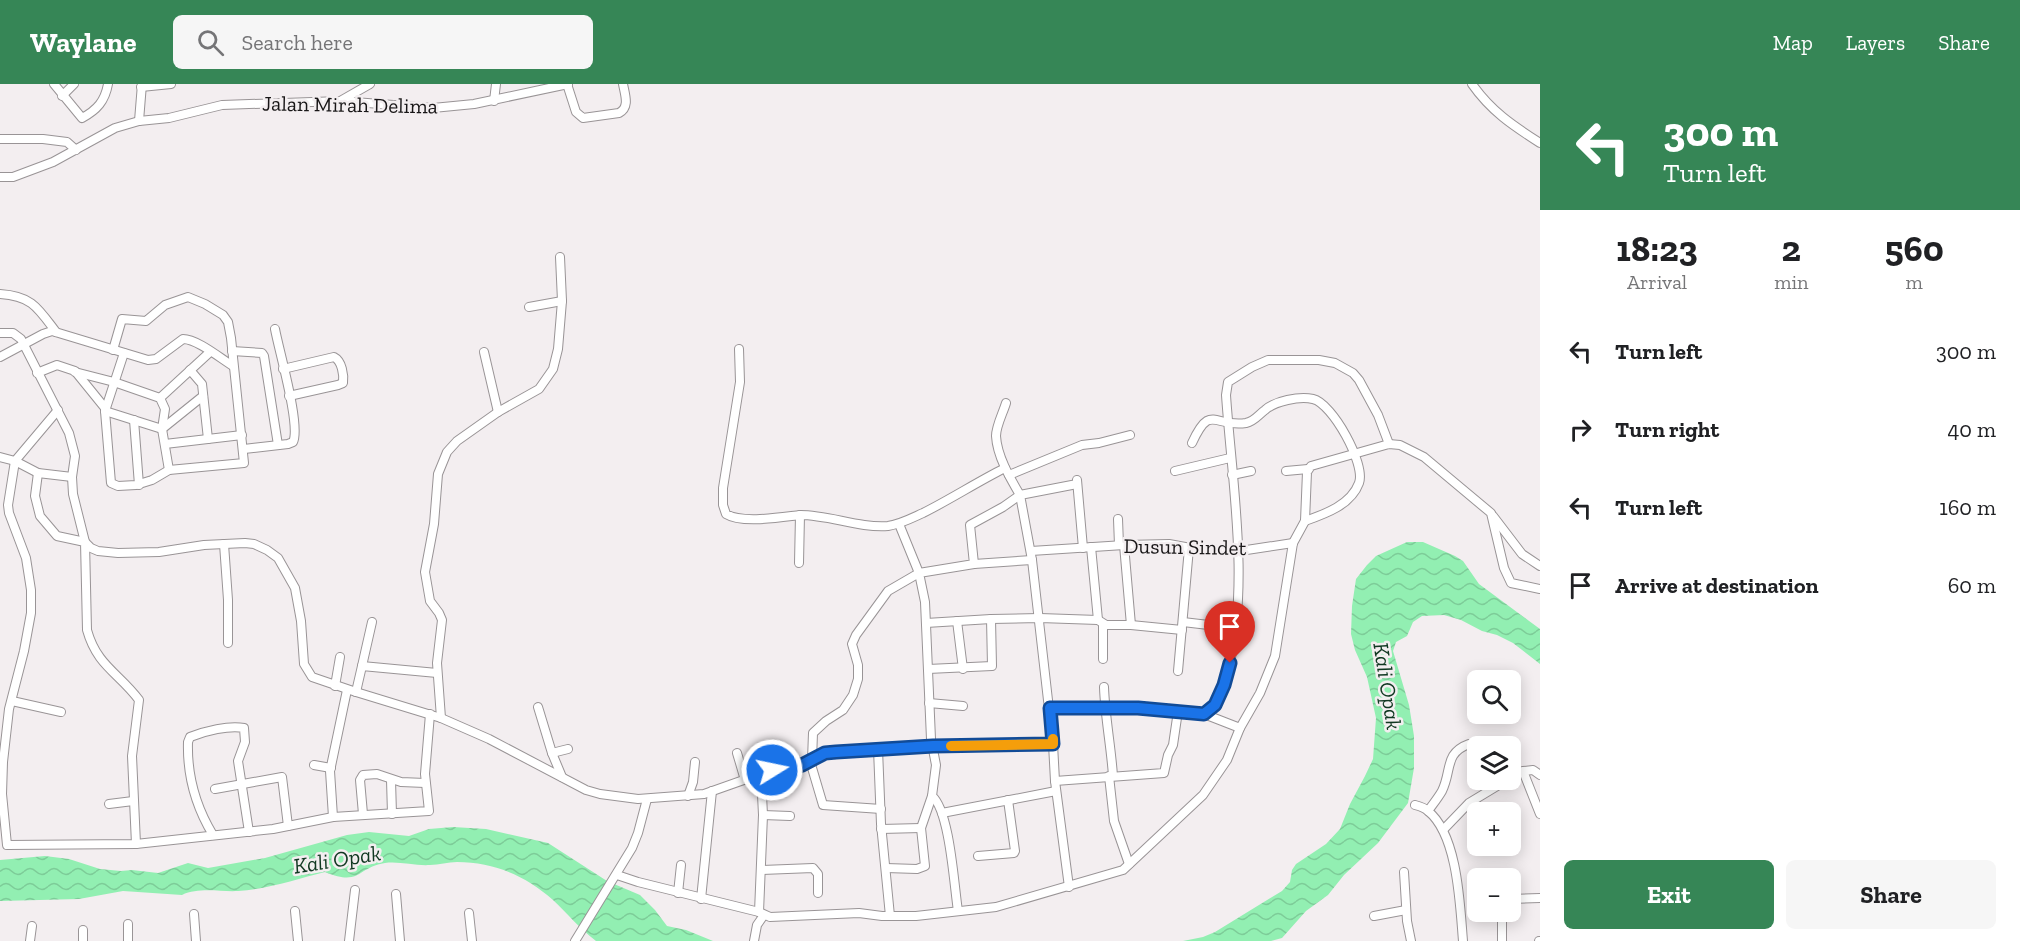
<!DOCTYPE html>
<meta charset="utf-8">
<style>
body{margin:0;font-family:"Zilla Slab",serif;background:#f6f6f6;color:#202124;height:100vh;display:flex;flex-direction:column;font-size:22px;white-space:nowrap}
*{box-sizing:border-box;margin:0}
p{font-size:20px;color:#757577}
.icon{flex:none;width:33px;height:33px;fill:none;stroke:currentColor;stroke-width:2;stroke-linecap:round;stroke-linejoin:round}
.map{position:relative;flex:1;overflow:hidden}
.sheet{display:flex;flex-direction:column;background:#fff;width:480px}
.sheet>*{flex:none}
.hud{background:#368656;color:#fff;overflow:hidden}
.tools{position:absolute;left:1467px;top:586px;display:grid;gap:12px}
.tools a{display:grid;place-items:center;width:54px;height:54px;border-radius:9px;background:#fff;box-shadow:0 3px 15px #0003;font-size:30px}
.pin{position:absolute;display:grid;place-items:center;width:51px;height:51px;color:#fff;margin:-62px -26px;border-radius:50% 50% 50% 0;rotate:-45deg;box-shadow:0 0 6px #0007}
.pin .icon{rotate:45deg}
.me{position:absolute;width:66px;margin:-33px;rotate:80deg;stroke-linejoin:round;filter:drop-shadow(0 0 4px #0008)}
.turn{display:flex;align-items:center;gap:21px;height:126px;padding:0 24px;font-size:27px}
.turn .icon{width:78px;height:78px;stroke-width:2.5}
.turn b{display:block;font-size:42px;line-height:51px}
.eta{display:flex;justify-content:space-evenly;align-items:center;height:102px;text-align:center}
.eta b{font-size:36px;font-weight:800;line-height:42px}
.action{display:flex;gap:12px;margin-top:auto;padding:12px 24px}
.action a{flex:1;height:69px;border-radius:9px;background:#368656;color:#fff;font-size:24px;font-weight:800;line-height:69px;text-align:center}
.action a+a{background:#f6f6f6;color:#202124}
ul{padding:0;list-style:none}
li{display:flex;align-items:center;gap:18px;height:78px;padding:0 24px}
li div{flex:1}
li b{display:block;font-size:22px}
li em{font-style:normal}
header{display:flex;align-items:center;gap:36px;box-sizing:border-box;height:84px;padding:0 30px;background:#368656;color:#fff}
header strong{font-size:28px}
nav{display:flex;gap:33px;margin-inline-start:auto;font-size:21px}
.search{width:420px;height:54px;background:#f6f6f6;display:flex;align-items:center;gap:15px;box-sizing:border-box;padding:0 21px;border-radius:9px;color:#757577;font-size:22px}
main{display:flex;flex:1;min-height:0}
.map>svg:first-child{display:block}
.water{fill:url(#water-waves)}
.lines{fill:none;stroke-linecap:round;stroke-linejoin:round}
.minor-casing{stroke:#999496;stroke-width:10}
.minor{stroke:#fff;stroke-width:8}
.route-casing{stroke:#114b97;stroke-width:15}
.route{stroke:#1a73e8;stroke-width:10}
.slow{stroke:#f59e0b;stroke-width:10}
.labels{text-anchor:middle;stroke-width:5;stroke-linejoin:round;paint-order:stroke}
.street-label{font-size:21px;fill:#181617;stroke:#f3eef0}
.water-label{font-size:22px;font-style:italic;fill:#103821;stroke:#f3eef0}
</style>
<header>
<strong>Waylane</strong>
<div class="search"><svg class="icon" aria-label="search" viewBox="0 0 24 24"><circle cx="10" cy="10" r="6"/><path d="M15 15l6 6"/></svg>Search here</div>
<nav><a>Map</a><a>Layers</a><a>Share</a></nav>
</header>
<main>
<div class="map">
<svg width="1540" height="857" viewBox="0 0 1540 857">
<defs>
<pattern id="water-waves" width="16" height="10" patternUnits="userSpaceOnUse" patternTransform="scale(1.5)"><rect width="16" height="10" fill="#92efb2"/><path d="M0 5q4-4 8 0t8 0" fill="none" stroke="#7dcc98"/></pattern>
</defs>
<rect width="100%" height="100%" fill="#f3eef0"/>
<g class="water">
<polygon points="1407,458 1423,458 1455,472 1463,477 1479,500 1540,545 1540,580 1513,559 1497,551 1482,547 1461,536 1444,531 1422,532 1413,538 1407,552 1396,558 1393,567 1409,621 1414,652 1414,684 1408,719 1378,759 1344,791 1328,811 1306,827 1282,854 1271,857 1183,857 1203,853 1215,848 1282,807 1290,798 1292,786 1296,780 1326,760 1340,745 1350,720 1365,692 1373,675 1376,634 1367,593 1355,566 1351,550 1352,522 1356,495 1367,481 1376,472"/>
<path d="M453,743l33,2 62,14 59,38 33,14 15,15 12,16 19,4 27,11h-117c-16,-12 -29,-28 -43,-41 -27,-24 -59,-38 -96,-38 -9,0 -18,3 -27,3 -15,1 -31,-4 -45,-2 -28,4 -24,24 -60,9 -28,7 -57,17 -87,19 -18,1 -39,-4 -56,4l-59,-4 -44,8 -79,2v-41l45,-4 24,3 31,10 21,2 11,-1 26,3 30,-10 20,5 57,-10 82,-23 22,-3 40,4 20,-7z"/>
</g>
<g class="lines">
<g class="minor-casing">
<g id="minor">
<path d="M54,0l28,34c15,-8 23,-17 26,-34"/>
<path d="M567,0l9,28 7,6 36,-5c11,-6 6,-18 4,-29"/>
<path d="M1472,0c19,27 40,41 68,59"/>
<polyline points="141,3 171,0"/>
<polyline points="62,12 74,0"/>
<polyline points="342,16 370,0"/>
<polyline points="494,17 496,0"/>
<polyline points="139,37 142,0"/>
<polyline points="0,55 43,55 67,58 76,66"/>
<polyline points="0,93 13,93 53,78 115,44 139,37 169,34 222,21 341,17 433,24 474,20 568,0"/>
<path d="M0,210c32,2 38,14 56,38"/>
<polyline points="529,223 562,217"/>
<polyline points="0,249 13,249 21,255 69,349 75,372 72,393 73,410 85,458 91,464 98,467 118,469 159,468 204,461 245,459 254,460 267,466 278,474 295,504 301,537 304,580 312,593 356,608 441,634 489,655 586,706 600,710 638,715 704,710 772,686 802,681 825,669 926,662 1053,660 1032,476 1020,411 1077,400"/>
<path d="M739,265l1,33 -17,106v17l3,9c16,10 56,3 74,1"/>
<polyline points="113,266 122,235 146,237 165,221 188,213 205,220 223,231 228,238 231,254 244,379 169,386 152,396 136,401 118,402 111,399 105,327 124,269"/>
<polyline points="232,267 262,269 264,272 278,361"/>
<polyline points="484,268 498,328"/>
<path d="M0,273l43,-23 9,-3 96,29 8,-1 27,-20c14,0 37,19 50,27"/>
<path d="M283,285l51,-12c8,4 10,18 9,26l-5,2 -49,11"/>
<polyline points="190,286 202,300 208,355"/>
<polyline points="75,288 114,298 160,314 165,325 162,345 169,386"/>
<polyline points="37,289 57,281 75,287 105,324"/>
<polyline points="160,314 210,268"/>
<polyline points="58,326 15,377 8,421 9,429 26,474 31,506 31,529 24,567 9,625 3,678 2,710 7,761 136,760 273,745 333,733 429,727 425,690 430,630"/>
<polyline points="105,327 162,345"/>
<polyline points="134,336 139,401"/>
<polyline points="162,345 203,312"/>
<path d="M1192,359c19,-41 22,-15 54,-20 9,-2 12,-8 19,-13 10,-9 34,-14 48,-11 19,4 53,65 46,84 -8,22 -34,31 -54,38"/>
<polyline points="165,360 242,351"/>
<path d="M244,365l44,-5 5,-2c8,-16 -14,-91 -18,-113"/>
<polyline points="0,373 15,377 38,389 72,393"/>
<polyline points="1175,387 1230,374"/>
<polyline points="1286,387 1308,385"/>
<path d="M38,389l-3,23 5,20 17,20 28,6 2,88c10,36 32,43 52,70l-7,56 4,88"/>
<polyline points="1009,391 1082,361 1099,359 1130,351"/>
<polyline points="1232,391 1251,387"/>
<polyline points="1077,396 1083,464"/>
<polyline points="1493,432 1522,470 1540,482"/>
<polyline points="1118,435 1119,461"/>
<polyline points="224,460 228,516 228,559"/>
<polyline points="1124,461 1131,541"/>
<polyline points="1091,463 1098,536"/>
<polyline points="1031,467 1124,461 1169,460 1196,465 1240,467 1293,459"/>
<path d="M799,479l1,-48c30,0 58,13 88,11 13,-2 24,-8 35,-13 28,-14 54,-31 82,-45"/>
<polyline points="974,480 1032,476"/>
<polyline points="957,537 963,585"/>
<polyline points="1183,538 1234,544"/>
<polyline points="926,539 991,535 1040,534 1098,536 1106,541 1131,541 1182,546"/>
<polyline points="1103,540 1103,575"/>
<polyline points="362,582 372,538"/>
<polyline points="928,585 992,582 991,535"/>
<polyline points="1178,587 1189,464"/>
<polyline points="335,602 340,573"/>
<path d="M1104,603c1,30 7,59 9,89"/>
<polyline points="356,608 362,582 437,589"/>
<polyline points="12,617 61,628"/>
<polyline points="929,619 963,622"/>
<polyline points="538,623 552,669 562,693"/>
<polyline points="1050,624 1089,623 1178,627 1204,630 1240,644"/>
<path d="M1204,630c3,-3 8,-6 11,-9 7,-8 10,-24 13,-34 22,-87 4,-188 -2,-276l2,-13 24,-15 16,-7h51l16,3 18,10 6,7 19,35 11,29"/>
<polyline points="441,634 437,579 442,536 439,529 430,517 425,488 434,440 438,390 447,368 457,357 498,328 539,305 553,285 558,265 562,217 560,173"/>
<polyline points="1053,660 1055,697 1069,803"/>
<polyline points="878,665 881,740 890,832"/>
<polyline points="552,669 568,665"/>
<polyline points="737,669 745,696"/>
<polyline points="812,676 813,649 826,637 843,626 853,611 858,595 858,581 852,560 856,551 888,507 919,489 899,440"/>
<polyline points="810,677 823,721 881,725"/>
<polyline points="314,681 331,684"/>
<polyline points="1540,691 1533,686 1523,687 1540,730"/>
<polyline points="1109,692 1114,737 1129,780"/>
<polyline points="391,696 392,730"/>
<polyline points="1055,697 1164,689 1168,671 1173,661 1178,627"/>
<polyline points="215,705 282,693 288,742"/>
<polyline points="688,712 693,698 695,678"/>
<polyline points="109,720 133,717"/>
<path d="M1415,721c4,1 10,3 13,6 30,24 32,95 35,130"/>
<path d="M1428,727c5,-7 10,-13 14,-20 10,-20 2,-38 27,-47"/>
<polyline points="942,729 1056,707"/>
<polyline points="363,730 360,696 363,691 377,690 401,698 425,699"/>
<polyline points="763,731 790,732"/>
<polyline points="333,733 330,687 347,606"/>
<polyline points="881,745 921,744"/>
<polyline points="1443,746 1469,719 1507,696"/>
<path d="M213,751c-17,-28 -26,-60 -25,-93l2,-5c15,-6 39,-12 54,-9l1,14 -7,19 11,71"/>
<polyline points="978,772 1014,769 1015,767 1008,716"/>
<polyline points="886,784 917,785 925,782 921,744 932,712"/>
<polyline points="761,786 813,784 818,790 818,809"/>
<polyline points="1404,788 1407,837 1411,857"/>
<polyline points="1505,790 1506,795"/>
<polyline points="617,791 638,798 759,828 770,833 859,829 882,832 916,832 996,823 1123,786 1203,711 1227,676 1240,644 1260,609 1275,572 1293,459 1305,437 1307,388 1311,382 1389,360 1400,361 1424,373 1491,429 1504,484 1511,499 1540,505"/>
<polyline points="678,809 681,781"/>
<polyline points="396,810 400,857"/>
<polyline points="701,815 712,707"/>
<polyline points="1510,815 1540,814"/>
<polyline points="295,827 298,857"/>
<path d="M958,827c-4,-25 -8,-100 -26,-115l4,-31 -5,-26 -6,-137 -6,-29 55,-9 -4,-39 33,-18 17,-12c-10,-17 -23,-39 -24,-59 0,-10 7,-23 10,-33"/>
<polyline points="759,828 763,731 761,690"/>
<polyline points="469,829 472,857"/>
<polyline points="194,830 196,857"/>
<polyline points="1374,832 1406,826"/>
<polyline points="30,857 32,842"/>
<polyline points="83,857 83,846"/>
<polyline points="128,857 128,840"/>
<polyline points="349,857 355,806"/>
<polyline points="575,857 632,764 638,749 647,715"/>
<polyline points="754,857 757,841 764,831"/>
<polyline points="1502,857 1502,828"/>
<polyline points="1539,857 1540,857"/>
</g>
</g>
<use href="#minor" class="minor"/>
</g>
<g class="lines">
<g class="route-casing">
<polyline id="route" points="772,686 802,681 825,669 836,668 933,662 1053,660 1050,624 1138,624 1204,630 1215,621 1224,601 1230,579"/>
</g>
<use href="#route" class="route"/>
<polyline class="slow" points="951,662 1053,660 1053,655"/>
</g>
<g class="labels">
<g class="street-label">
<text transform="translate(350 21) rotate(1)" y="7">Jalan Mirah Delima</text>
<text transform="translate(1185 463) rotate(1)" y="7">Dusun Sindet</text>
</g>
<g class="water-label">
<text transform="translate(1388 602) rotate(81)" y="8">Kali Opak</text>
<text transform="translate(337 775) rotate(-9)" y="8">Kali Opak</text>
</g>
</g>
</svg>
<div class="tools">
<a><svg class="icon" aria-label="search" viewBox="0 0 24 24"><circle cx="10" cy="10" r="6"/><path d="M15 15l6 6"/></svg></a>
<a><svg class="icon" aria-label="layers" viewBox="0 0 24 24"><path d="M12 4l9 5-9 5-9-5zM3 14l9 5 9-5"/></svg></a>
<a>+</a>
<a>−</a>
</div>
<div class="pin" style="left:1230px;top:579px;background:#d93025"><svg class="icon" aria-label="arrive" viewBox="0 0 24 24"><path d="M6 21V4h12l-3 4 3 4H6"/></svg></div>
<svg class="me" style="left:772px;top:686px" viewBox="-20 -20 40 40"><circle r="17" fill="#1a73e8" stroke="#fff" stroke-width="3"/><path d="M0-11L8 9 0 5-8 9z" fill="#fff"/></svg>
</div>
<section class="sheet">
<div class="hud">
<div class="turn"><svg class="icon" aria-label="left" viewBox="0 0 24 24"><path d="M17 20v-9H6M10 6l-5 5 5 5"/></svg><div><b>300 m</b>Turn left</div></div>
</div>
<div class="eta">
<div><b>18:23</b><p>Arrival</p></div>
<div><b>2</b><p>min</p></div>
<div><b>560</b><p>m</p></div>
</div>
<ul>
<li><svg class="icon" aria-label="left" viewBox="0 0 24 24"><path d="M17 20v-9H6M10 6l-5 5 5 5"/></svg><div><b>Turn left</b></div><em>300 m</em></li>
<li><svg class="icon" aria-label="right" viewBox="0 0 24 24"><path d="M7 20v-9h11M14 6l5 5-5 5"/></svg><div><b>Turn right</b></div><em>40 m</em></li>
<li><svg class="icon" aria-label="left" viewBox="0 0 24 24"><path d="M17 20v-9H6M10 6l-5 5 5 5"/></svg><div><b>Turn left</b></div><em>160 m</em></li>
<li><svg class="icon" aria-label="arrive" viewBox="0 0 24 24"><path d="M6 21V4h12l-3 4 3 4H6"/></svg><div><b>Arrive at destination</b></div><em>60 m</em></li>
</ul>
<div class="action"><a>Exit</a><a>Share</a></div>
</section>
</main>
